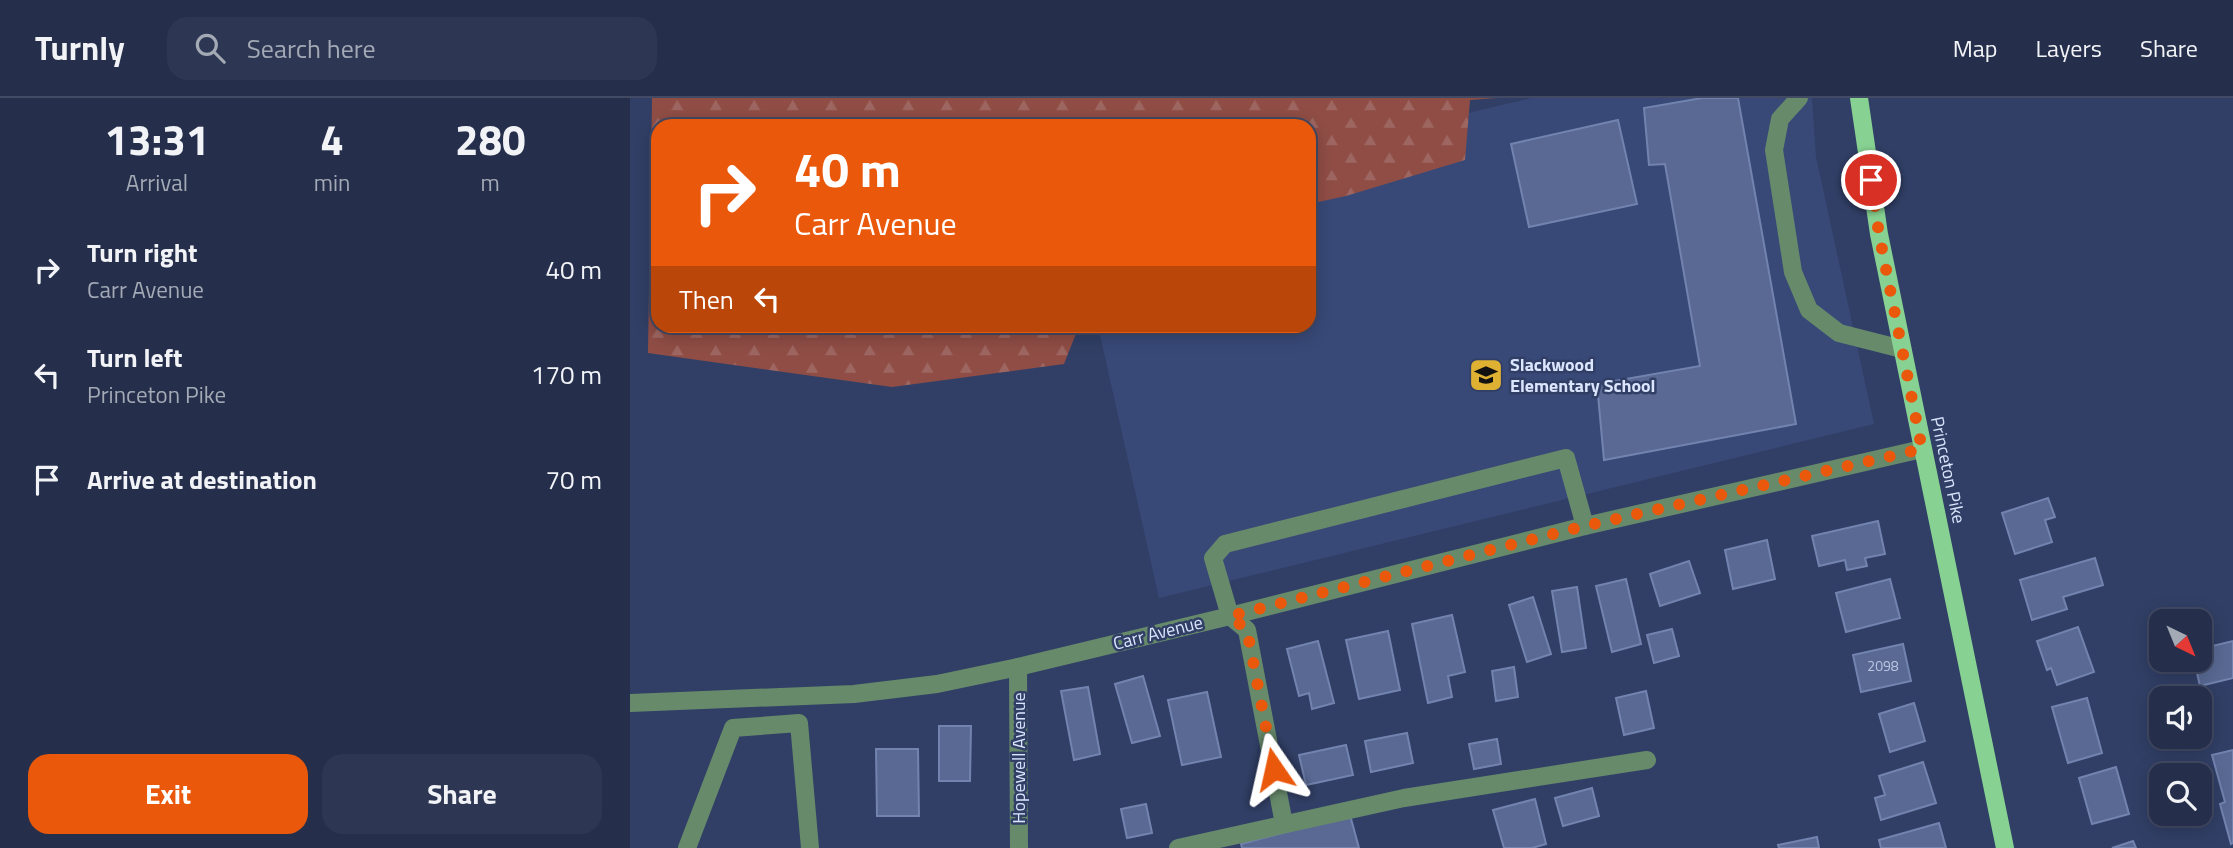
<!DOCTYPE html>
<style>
body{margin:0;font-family:"Titillium Web",sans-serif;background:#2d3753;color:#f1f3f6;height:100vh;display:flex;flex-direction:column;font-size:26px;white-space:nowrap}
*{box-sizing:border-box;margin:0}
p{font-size:23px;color:#a3a9b5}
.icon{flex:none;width:38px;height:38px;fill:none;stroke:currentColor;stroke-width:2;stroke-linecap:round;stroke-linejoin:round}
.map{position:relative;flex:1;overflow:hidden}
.side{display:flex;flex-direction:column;background:#252f4c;width:630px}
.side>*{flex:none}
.guide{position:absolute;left:21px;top:21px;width:665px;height:214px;border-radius:21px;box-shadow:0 4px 18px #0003,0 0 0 2px #424a64;background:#ea580c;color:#fff;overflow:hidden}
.needle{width:46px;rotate:137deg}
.controls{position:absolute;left:1519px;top:511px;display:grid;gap:14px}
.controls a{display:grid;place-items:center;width:63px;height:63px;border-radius:14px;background:#252f4c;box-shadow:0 4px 18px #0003,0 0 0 2px #424a64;font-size:35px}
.pin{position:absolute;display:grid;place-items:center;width:60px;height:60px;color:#fff;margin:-30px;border:4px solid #fff;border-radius:50%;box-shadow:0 2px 7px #0007}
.me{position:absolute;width:77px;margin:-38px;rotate:349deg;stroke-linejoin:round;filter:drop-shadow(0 0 5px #0008)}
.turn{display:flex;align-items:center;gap:24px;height:147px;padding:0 28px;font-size:32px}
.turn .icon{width:91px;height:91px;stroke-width:2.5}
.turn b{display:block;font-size:49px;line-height:60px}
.then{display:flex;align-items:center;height:66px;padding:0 28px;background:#0003;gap:14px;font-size:26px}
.eta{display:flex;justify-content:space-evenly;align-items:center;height:119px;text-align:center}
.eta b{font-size:42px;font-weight:700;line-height:49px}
.action{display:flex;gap:14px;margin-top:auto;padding:14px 28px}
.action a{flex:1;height:80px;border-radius:21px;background:#ea580c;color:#fff;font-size:28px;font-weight:700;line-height:80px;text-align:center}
.action a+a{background:#2d3753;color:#f1f3f6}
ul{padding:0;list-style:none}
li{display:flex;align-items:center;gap:21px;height:105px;padding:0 28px}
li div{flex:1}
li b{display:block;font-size:26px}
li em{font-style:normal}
header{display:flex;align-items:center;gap:42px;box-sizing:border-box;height:98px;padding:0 35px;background:#252f4c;border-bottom:2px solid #424a64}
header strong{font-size:33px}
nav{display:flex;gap:38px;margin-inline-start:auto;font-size:24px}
.search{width:490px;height:63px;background:#2d3753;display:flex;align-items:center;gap:18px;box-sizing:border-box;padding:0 24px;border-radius:21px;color:#a3a9b5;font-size:26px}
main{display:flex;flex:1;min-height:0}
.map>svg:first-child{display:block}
.built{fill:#384977}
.forest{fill:url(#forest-firs)}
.building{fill:#596993;stroke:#7283af;stroke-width:2}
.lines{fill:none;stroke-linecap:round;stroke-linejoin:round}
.minor{stroke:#678a6b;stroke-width:18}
.major{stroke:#87d292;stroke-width:18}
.route{stroke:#ea580c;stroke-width:12;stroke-dasharray:0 21.6}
.labels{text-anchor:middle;stroke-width:5;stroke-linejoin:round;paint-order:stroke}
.number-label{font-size:14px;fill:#bac6e2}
.poi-label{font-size:18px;font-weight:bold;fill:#dbe5fd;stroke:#313f66;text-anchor:start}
.street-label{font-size:18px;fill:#dbe5fd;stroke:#313f66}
</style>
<header>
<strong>Turnly</strong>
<div class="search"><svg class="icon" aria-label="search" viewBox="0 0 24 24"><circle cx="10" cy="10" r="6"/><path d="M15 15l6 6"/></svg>Search here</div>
<nav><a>Map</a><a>Layers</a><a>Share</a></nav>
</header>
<main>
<section class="side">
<div class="eta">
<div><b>13:31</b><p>Arrival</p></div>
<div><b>4</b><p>min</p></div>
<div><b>280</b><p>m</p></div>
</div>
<ul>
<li><svg class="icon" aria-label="right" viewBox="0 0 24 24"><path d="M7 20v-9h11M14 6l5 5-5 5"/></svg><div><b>Turn right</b><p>Carr Avenue</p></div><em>40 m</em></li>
<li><svg class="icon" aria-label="left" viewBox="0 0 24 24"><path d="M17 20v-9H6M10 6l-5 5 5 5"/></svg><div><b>Turn left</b><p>Princeton Pike</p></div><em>170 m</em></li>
<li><svg class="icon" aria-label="arrive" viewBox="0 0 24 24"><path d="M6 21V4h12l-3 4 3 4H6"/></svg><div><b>Arrive at destination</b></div><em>70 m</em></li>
</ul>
<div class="action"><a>Exit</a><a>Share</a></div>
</section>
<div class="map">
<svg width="1603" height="750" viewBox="0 0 1603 750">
<defs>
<pattern id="forest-firs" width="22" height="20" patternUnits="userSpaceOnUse" patternTransform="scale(1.75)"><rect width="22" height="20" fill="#8f4d45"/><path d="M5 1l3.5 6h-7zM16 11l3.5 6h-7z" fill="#9e6661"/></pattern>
</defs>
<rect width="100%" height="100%" fill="#313f66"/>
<polygon class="built" points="901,0 1182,0 1186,59 1244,326 529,500 468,228 679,228 679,53"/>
<polygon class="forest" points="22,0 867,0 840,2 835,62 716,98 679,106 679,28 28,28 28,228 449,228 434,266 262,289 18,255"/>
<g class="building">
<polygon points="1072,0 1108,0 1166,326 974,362 967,286 1070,268 1035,66 1019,67 1014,10"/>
<polygon points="988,22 1007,106 899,129 881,46"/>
<polygon points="1418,400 1425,419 1415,422 1422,444 1385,456 1372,415"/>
<polygon points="1248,423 1255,456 1235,460 1237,468 1217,472 1215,462 1189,468 1182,438"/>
<polygon points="1137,442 1145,481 1103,491 1095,452"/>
<polygon points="1465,460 1473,487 1433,499 1437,511 1402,522 1390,482"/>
<polygon points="1059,463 1070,495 1030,508 1020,476"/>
<polygon points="996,481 1011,546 982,554 966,488"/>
<polygon points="1260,481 1270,520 1216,534 1206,495"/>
<polygon points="947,489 956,550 932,554 922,493"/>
<polygon points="903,499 921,556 897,564 879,507"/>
<polygon points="822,517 835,574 818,578 822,599 798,605 782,526"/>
<polygon points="1448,529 1464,574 1427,587 1421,570 1417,572 1407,543"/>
<polygon points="1042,531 1049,558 1024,565 1017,537"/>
<polygon points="758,533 770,592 729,601 716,542"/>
<polygon points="688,543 704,605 682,611 679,595 669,598 657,551"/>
<polygon points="1603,543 1603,580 1570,588 1564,562 1570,562 1570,551"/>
<polygon points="1273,546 1281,583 1231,594 1223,557"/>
<polygon points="884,569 888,599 866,603 862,573"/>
<polygon points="513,578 530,638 502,645 485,586"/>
<polygon points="458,589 470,656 444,662 431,593"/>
<polygon points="1016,593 1024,630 994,637 986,600"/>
<polygon points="577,594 591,659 552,667 538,602"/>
<polygon points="1457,600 1472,655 1438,665 1422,609"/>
<polygon points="1284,605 1295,643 1260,654 1249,616"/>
<polygon points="309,628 341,628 340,683 309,683"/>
<polygon points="777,635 783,665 741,674 735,643"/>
<polygon points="867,641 871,666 844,671 839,646"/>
<polygon points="716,647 723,677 676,687 669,657"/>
<polygon points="246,651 288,651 289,718 247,718"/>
<polygon points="1603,652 1603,745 1601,746 1590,706 1595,704 1582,657"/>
<polygon points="1293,664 1306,705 1251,722 1245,700 1255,697 1249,678"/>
<polygon points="1486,669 1499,716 1462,726 1449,680"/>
<polygon points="962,690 969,718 933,728 925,700"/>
<polygon points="905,701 916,746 902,750 874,750 863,712"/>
<polygon points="516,706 522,735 497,740 491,711"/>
<polygon points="720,717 729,750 612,750 611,746"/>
<polygon points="1309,725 1316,750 1251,750 1249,742"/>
<polygon points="1187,739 1189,750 1149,750 1148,747"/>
<polygon points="1503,743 1506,750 1482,750"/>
</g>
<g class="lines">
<g class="minor">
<polyline points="1169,0 1150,21 1144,52 1163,174 1179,212 1209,235 1272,251"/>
<polyline points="388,569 389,750"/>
<polyline points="0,605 224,596 307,586 388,569 600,518 955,428 1292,351"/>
<polyline points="654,726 617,532 600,518 583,460 595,446 936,360 955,428"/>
<polyline points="57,750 103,630 169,625 180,750"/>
<polyline points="548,750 774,700 1017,662"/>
</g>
<polyline class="major" points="1229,0 1249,136 1375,750"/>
</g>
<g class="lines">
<polyline class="route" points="644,671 617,532 600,518 955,428 1292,351 1249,136 1241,82"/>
</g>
<defs>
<g id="school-square" transform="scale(1.75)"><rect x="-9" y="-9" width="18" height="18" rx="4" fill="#deb133" stroke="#313f66"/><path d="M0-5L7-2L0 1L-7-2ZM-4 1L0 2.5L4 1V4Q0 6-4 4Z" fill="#111"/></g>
</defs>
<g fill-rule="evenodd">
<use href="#school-square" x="856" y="277"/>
</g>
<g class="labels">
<g class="number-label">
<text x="1253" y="573">2098</text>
</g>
<g class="poi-label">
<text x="880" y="273">Slackwood<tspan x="880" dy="21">Elementary School</tspan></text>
</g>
<g class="street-label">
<text transform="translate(1318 372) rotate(78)" y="6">Princeton Pike</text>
<text transform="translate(528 535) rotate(-14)" y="6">Carr Avenue</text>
<text transform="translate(389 660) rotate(-90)" y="6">Hopewell Avenue</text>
</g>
</g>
</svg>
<div class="controls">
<a><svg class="needle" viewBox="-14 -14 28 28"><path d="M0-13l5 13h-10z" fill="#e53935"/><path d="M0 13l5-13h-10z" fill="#a3a9b5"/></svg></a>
<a><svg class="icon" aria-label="sound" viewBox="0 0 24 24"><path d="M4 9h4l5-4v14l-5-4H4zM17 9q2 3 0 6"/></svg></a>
<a><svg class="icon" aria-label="search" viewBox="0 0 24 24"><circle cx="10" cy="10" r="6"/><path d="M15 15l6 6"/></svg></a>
</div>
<div class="pin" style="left:1241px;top:82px;background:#d93025"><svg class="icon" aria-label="arrive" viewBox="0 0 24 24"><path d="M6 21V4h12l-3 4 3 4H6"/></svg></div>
<svg class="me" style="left:644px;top:671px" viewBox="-20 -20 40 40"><path d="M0-17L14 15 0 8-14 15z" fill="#ea580c" stroke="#fff" stroke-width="4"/></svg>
<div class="guide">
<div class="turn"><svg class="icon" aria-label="right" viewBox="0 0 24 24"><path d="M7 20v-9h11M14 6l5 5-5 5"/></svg><div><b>40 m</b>Carr Avenue</div></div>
<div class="then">Then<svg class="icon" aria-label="left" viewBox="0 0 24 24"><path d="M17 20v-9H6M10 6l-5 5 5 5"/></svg></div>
</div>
</div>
</main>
